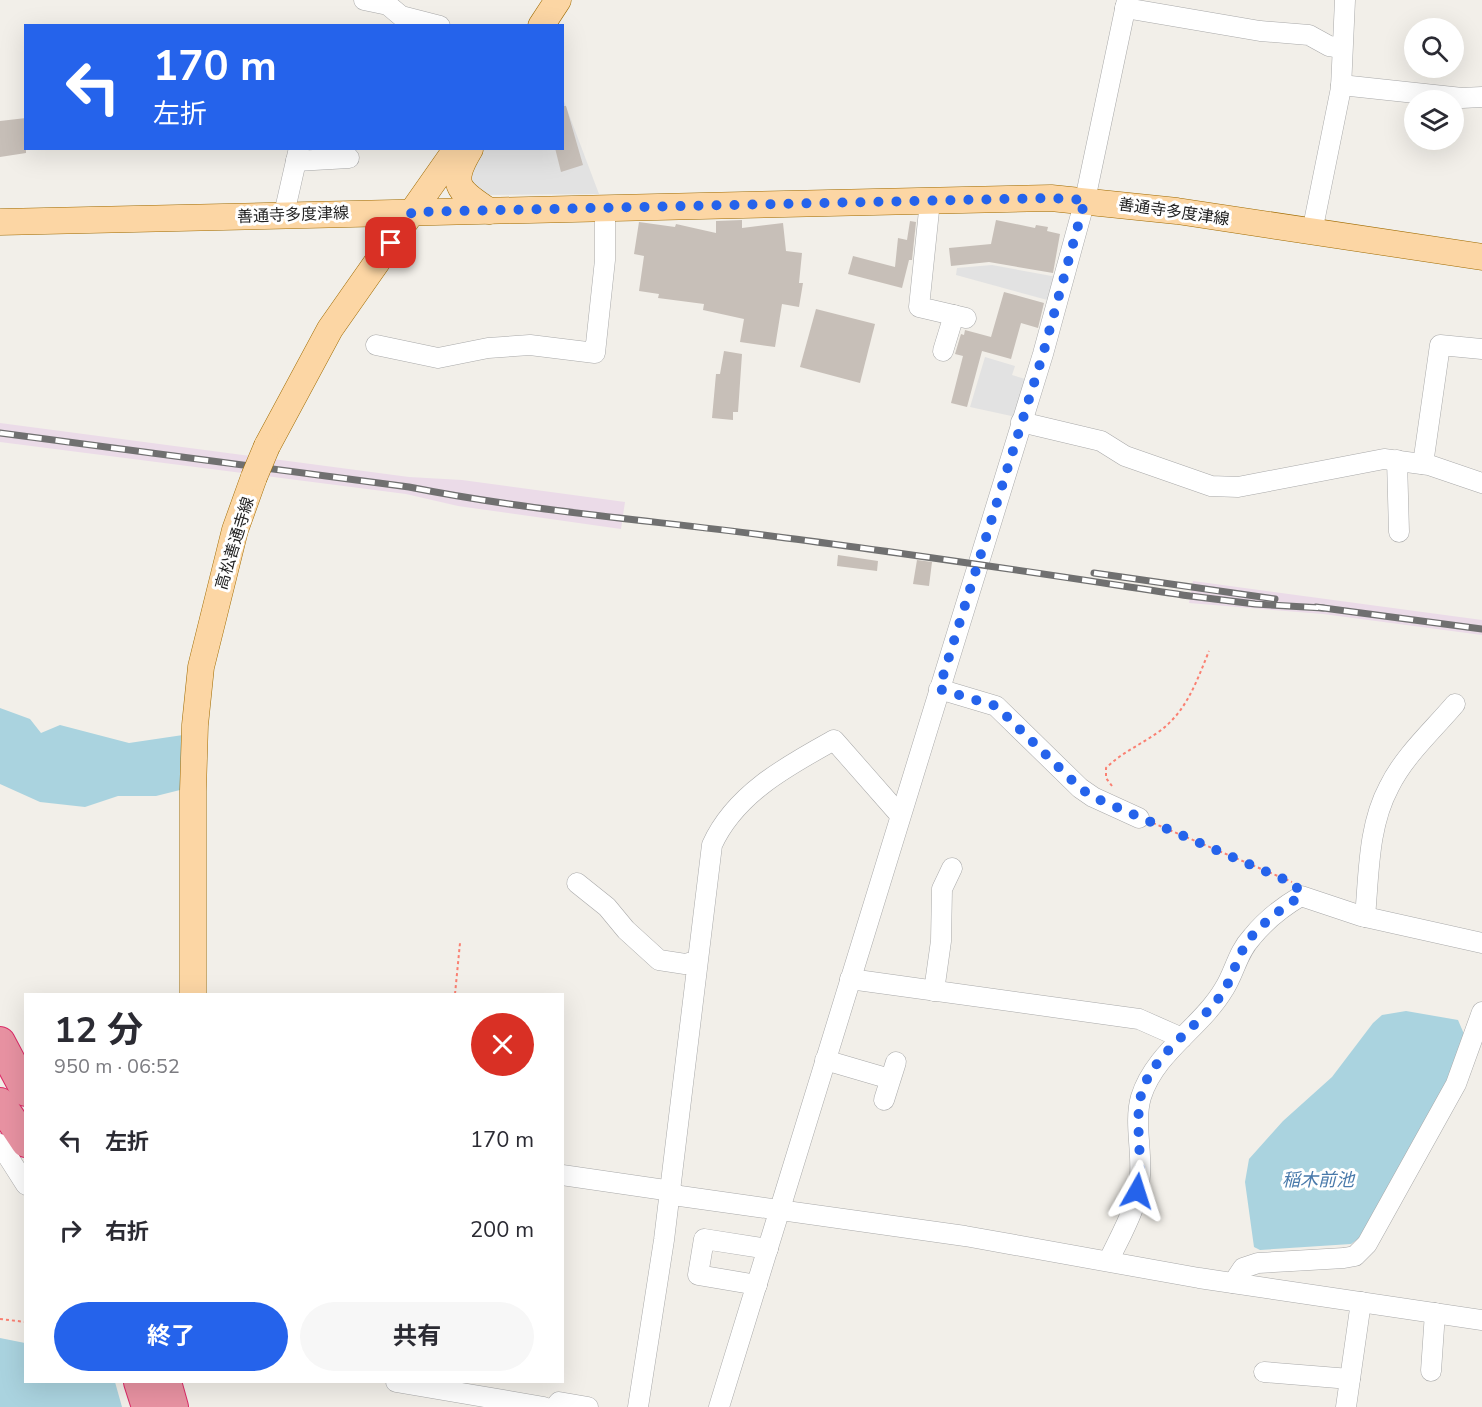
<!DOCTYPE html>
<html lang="ja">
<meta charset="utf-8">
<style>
body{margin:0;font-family:"Nunito Sans","Noto Sans JP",sans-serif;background:#f7f7f7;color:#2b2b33;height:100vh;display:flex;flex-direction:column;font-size:22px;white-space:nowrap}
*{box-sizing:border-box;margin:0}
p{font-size:20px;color:#7c7c81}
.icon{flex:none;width:33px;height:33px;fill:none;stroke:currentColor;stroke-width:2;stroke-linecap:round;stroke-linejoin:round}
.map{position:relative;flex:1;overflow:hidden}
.details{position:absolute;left:24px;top:993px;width:540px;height:390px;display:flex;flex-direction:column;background:#fff;border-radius:0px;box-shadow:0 6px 24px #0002}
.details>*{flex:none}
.guide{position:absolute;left:24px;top:24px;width:540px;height:126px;border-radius:0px;box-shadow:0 6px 24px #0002;background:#2563eb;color:#fff;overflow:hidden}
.buttons{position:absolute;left:1404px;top:18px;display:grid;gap:12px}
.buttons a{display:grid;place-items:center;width:60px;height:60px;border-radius:50%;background:#fff;box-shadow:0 6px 24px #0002;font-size:30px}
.pin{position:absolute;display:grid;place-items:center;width:51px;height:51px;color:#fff;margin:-26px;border-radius:12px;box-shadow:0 3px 9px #0006}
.me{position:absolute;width:66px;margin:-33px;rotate:6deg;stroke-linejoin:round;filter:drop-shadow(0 0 4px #0008)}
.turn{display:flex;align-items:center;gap:21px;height:126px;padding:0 30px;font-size:27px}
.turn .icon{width:78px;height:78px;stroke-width:2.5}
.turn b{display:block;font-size:42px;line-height:51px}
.round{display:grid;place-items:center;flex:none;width:63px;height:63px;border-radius:32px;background:#f7f7f7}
.head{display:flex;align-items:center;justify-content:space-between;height:102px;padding:0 30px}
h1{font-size:36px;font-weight:700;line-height:45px}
.action{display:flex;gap:12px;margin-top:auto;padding:12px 30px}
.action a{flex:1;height:69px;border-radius:36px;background:#2563eb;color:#fff;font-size:24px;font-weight:700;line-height:69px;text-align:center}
.action a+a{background:#f7f7f7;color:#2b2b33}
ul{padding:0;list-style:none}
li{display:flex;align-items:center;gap:18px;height:90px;padding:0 30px}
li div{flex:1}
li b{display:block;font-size:22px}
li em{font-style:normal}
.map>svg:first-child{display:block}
.industrial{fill:#ebdbe8}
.parking{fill:#e2e2e2}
.water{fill:#aad3df}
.building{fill:#c7bfb8}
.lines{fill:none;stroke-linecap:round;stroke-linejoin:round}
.minor-casing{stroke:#a9a9a9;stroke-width:21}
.major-casing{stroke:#a06b00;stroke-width:27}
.highway-casing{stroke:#dc2a67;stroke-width:32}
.path{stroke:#fa8072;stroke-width:2;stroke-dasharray:3 3;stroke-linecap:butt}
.minor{stroke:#fff;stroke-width:20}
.major{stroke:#fcd6a4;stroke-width:26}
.highway{stroke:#e892a2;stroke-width:30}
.rail-casing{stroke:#707070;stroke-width:7}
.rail{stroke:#fff;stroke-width:4.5;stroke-dasharray:14;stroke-linecap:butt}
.major-bridge-casing{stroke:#a06b00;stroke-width:27;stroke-linecap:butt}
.major-bridge{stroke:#fcd6a4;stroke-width:26}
.route{stroke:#2563eb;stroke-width:10;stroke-dasharray:0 18}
.labels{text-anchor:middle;stroke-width:6;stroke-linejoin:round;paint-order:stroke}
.street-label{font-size:16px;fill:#222;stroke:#fff}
.water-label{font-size:18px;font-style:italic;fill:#4a7aab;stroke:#fff}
</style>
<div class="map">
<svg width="1482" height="1407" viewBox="0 0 1482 1407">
<rect width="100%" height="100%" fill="#f2efe9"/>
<g class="industrial">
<polygon points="0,423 409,477 462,480 625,502 621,529 458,506 406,494 0,442"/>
<polygon points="1193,581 1482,620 1482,635 1323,614 1189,603"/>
</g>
<g class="parking">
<polygon points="562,96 599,194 481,195 469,185 469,170 480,149 562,148"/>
<polygon points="992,265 1057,277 1051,301 956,275 957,268"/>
<polygon points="985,357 1015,366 1012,375 1025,379 1016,417 970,407"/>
</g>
<g class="water">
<polygon points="0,708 30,719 41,733 60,725 129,743 183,735 180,790 156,796 118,796 85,807 40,802 0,784"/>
<polygon points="1406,1011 1458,1020 1464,1034 1453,1069 1371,1221 1358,1239 1351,1244 1260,1250 1254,1247 1245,1182 1249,1159 1283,1121 1332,1077 1373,1023 1382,1015"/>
<polygon points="0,1338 25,1343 26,1382 115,1382 122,1407 0,1407"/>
</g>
<g class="building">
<polygon points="562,106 566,106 583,165 561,172 555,148 562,148"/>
<polygon points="26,118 26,153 0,157 0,121"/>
<polygon points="742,220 742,228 783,223 786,251 802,253 799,283 803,283 799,307 782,304 775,347 740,342 744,319 703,310 704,304 658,298 659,294 639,291 644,256 634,254 639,222 675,227 676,224 716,233 716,221"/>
<polygon points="996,220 1035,228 1036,225 1048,227 1047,231 1060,234 1053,273 989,262 951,266 949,248 991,244"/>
<polygon points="910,221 916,222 912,260 909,260 902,288 848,274 853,256 895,267 898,238 907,240"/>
<polygon points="1004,292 1044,303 1038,328 1021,323 1011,359 982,351 967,407 951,403 963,356 955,354 961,334 964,335 965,330 991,337"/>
<polygon points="816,309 875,324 860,383 800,367"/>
<polygon points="724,351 742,354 738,412 733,412 733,420 712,418 716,374 720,374"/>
<polygon points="838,555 878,561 877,571 837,566"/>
<polygon points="917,560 932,562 929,586 913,584"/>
</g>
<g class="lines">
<g class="minor-casing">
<g id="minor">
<polyline points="364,0 388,5 401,16 440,26"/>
<polyline points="1125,8 1260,31 1309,35 1329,46 1342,48"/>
<polyline points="1341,85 1462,98 1482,97"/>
<polyline points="296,161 349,158"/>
<polyline points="930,201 919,307 966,318"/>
<polyline points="284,214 299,148"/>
<polyline points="1312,232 1341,88 1345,0"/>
<polyline points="376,345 438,358 488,348 530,345 595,353 605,260 605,207"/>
<polyline points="943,351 954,315"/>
<polyline points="1021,422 1101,441 1125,456 1211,486 1238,487 1384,459 1429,465 1482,483"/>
<polyline points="1397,460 1399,532"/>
<polyline points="1423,464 1440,345 1482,349"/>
<polyline points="939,689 996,706 1080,788 1093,797 1139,818"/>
<polyline points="577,883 607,907 626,930 659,960 685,964 697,961"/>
<path d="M1365,917c4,-43 3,-91 24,-130 15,-31 44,-57 66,-83"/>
<polyline points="850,979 1139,1019 1182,1038"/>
<polyline points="934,991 941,941 942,889 952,868"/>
<polyline points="825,1060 890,1079"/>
<polyline points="884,1100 896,1062"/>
<polyline points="0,1144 26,1185"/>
<polyline points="562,1175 665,1190 680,1196 965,1236 1199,1278 1482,1320"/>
<path d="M1109,1260c12,-26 30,-55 31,-85 2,-25 -6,-54 1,-78 14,-45 60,-69 83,-108 11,-17 13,-36 28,-52 13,-16 32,-31 49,-41l60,20 121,27"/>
<polyline points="1233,1283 1243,1268 1258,1263 1344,1258 1355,1256 1367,1244 1456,1084 1482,1012"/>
<polyline points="757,1285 698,1275 704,1239 768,1249"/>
<polyline points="1431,1371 1435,1313"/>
<polyline points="1264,1372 1350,1379"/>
<polyline points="396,1382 544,1407"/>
<polyline points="555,1407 559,1402 588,1407"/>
<path d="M638,1407l26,-167 48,-395c23,-51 75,-79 122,-105l65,74"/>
<polyline points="719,1407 1043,354 1085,200 1127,0"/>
<polyline points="1346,1407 1361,1302"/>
</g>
</g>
<g class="major-casing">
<g id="major">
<polyline points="541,26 558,0"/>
<path d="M470,149c-21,35 -13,41 19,62"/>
<polyline points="0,222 1051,198 1177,211 1482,257"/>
<polyline points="267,446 330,329 457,148"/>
<polyline points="193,994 193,791 195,725 201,667 235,530 254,477"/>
</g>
</g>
<g class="highway-casing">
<g id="highway">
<polyline points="0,1042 26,1091"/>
<polyline points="0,1103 26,1142"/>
<polyline points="139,1382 147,1407"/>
<polyline points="166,1382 173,1407"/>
</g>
</g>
<g class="path">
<path d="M1112,786l-6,-8v-10c15,-15 34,-23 51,-35 29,-20 39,-50 52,-82"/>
<polyline points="1153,823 1292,882"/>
<polyline points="455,994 460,943"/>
<polyline points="0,1319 26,1322"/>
</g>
<use href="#minor" class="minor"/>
<use href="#major" class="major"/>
<use href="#highway" class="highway"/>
<g class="rail-casing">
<g id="rail">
<path d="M0,433l409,54c125,25 252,34 377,51 135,17 270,38 404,58l65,8 68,4"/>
<polyline points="1094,573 1275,599"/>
<polyline points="1316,607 1482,629"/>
</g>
</g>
<use href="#rail" class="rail"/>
<g class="major-bridge-casing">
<polyline id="major-bridge" points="254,477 267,446"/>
</g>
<use href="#major-bridge" class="major-bridge"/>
</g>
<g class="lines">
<path class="route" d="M391,243l21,-31 639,-14 34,2 -42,154 -104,335 57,17 84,82 13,9 202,87 6,12c-16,10 -36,25 -49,40 -14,17 -17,35 -27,53 -23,38 -77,65 -85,111 -5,30 4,61 -3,91"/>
</g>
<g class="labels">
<g class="street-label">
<text transform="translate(1174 211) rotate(8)" y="6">善通寺多度津線</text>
<text transform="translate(293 214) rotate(-2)" y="6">善通寺多度津線</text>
<text transform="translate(234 543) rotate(-73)" y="6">高松善通寺線</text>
</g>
<g class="water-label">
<text x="1318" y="1186">稲木前池</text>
</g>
</g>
</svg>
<div class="buttons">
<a><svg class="icon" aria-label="search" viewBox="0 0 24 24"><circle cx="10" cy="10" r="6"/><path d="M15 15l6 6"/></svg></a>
<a><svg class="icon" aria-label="layers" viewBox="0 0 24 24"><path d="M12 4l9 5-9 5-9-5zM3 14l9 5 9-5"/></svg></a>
</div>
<div class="pin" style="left:391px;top:243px;background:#d93025"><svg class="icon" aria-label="arrive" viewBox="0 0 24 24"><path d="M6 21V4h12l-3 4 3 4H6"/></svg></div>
<svg class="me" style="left:1137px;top:1191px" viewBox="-20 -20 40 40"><path d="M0-17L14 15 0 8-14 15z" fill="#2563eb" stroke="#fff" stroke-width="4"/></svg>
<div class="guide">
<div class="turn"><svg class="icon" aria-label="left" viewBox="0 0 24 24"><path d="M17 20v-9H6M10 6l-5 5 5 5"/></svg><div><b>170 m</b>左折</div></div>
</div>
<section class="details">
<div class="head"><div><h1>12 分</h1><p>950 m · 06:52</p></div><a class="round" style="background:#d93025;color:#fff"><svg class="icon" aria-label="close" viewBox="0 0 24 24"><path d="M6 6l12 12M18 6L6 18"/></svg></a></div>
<ul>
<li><svg class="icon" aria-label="left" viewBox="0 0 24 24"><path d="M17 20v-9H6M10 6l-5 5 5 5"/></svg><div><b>左折</b></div><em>170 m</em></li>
<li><svg class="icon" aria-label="right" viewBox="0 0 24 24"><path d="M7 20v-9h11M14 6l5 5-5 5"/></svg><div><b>右折</b></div><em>200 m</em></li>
</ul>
<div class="action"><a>終了</a><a>共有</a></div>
</section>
</div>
